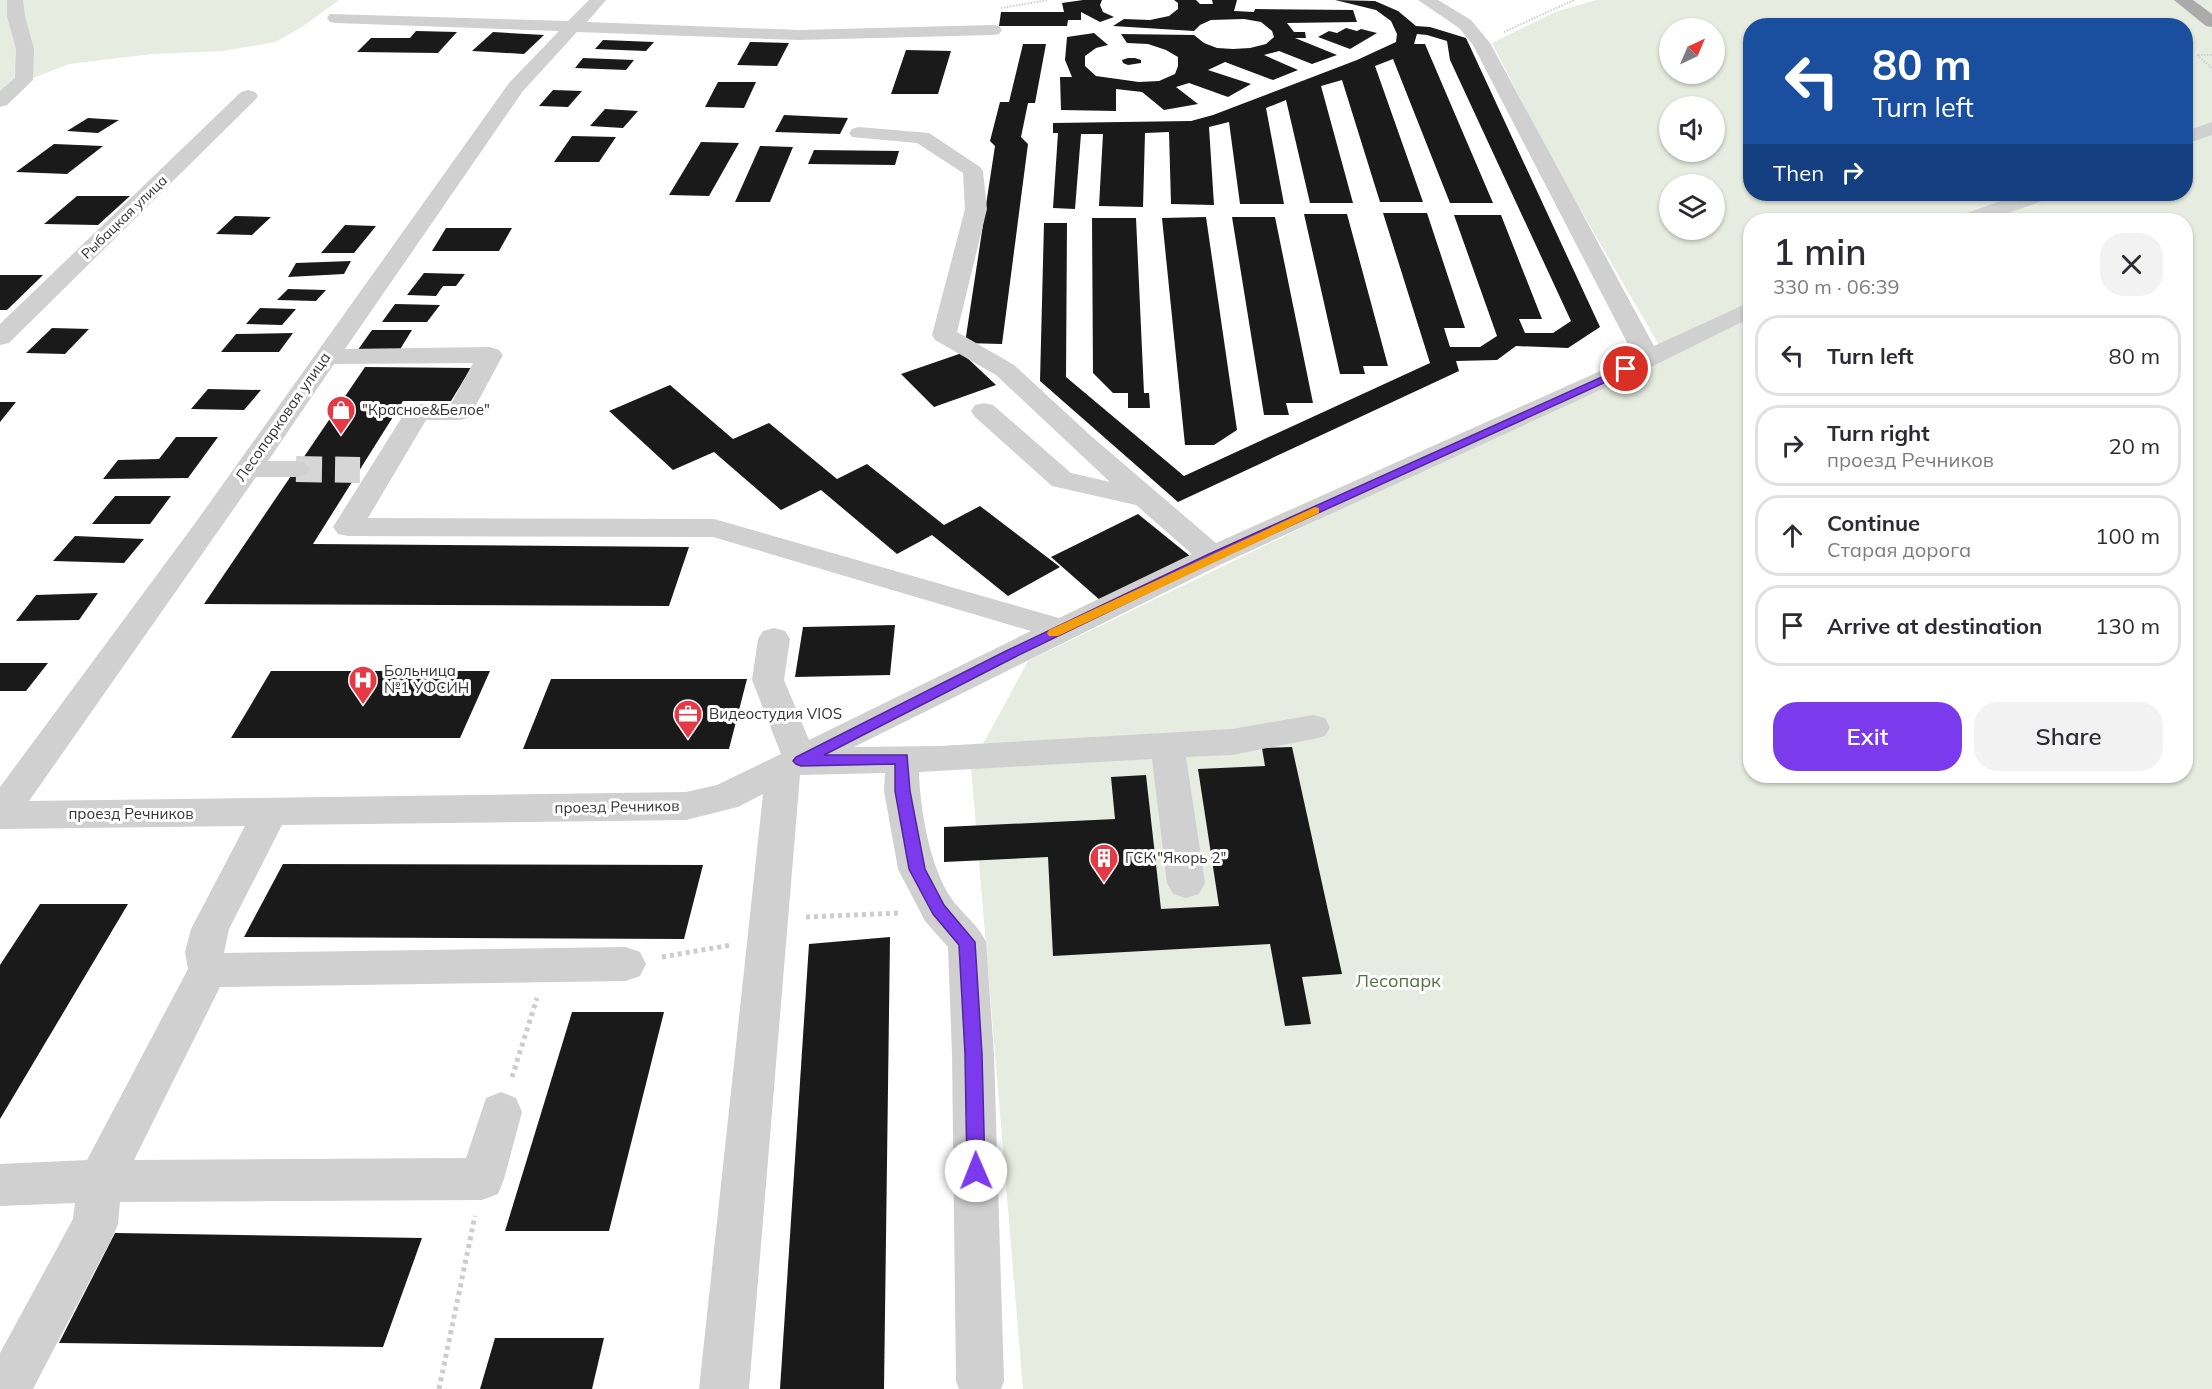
<!DOCTYPE html>
<meta charset="utf-8">
<style>
body{margin:0;font-family:Mulish,sans-serif;background:#f2f2f3;color:#2b2b33;height:100vh;display:flex;flex-direction:column;font-size:22px;white-space:nowrap}
*{box-sizing:border-box;margin:0}
p{font-size:20px;color:#7c7c81}
.icon{flex:none;width:33px;height:33px;fill:none;stroke:currentColor;stroke-width:2;stroke-linecap:round;stroke-linejoin:round}
.map{position:relative;flex:1;overflow:hidden}
.panel{position:absolute;left:1743px;top:213px;width:450px;height:570px;display:flex;flex-direction:column;background:#fff;border-radius:24px;box-shadow:0 2px 4px #0004}
.panel>*{flex:none}
.hud{position:absolute;left:1743px;top:18px;width:450px;height:183px;border-radius:24px;box-shadow:0 2px 4px #0004;background:#1a4fa0;color:#fff;overflow:hidden}
.needle{width:39px;rotate:44deg}
.buttons{position:absolute;left:1659px;top:18px;display:grid;gap:12px}
.buttons a{display:grid;place-items:center;width:66px;height:66px;border-radius:50%;background:#fff;box-shadow:0 2px 4px #0004;font-size:30px}
.pin{position:absolute;display:grid;place-items:center;width:51px;height:51px;color:#fff;margin:-26px;border:3px solid #fff;border-radius:50%;box-shadow:0 2px 6px #0007}
.me{position:absolute;width:66px;margin:-33px;rotate:359deg;stroke-linejoin:round;filter:drop-shadow(0 0 4px #0008)}
.turn{display:flex;align-items:center;gap:21px;height:126px;padding:0 30px;font-size:27px}
.turn .icon{width:78px;height:78px;stroke-width:2.5}
.turn b{display:block;font-size:42px;line-height:51px}
.then{display:flex;align-items:center;height:57px;padding:0 30px;background:#0003;gap:12px;font-size:22px}
.round{display:grid;place-items:center;flex:none;width:63px;height:63px;border-radius:24px;background:#f2f2f3}
.summary{display:flex;align-items:center;justify-content:space-between;height:102px;padding:0 30px}
h1{font-size:36px;font-weight:600;line-height:45px}
.cta{display:flex;gap:12px;margin-top:auto;padding:12px 30px}
.cta a{flex:1;height:69px;border-radius:24px;background:#7c3aed;color:#fff;font-size:24px;font-weight:600;line-height:69px;text-align:center}
.cta a+a{background:#f2f2f3;color:#2b2b33}
ul{padding:0;list-style:none}
li{display:flex;align-items:center;gap:18px;height:81px;margin:0 12px 9px;padding:0 18px;border:3px solid #e1e1e2;border-radius:24px}
li div{flex:1}
li b{display:block;font-size:22px}
li em{font-style:normal}
.map>svg:first-child{display:block}
.green{fill:#e6ecdf;fill-rule:evenodd}
.building{fill:#1a1a1a}
.lines{fill:none;stroke-linecap:round;stroke-linejoin:round}
.minor-tunnel{stroke:#d6d6d6;stroke-width:26;stroke-dasharray:26 13;stroke-linecap:butt}
.path-far1{stroke:#cdcdcd;stroke-width:2;stroke-dasharray:1.5 1.5;stroke-linecap:butt}
.path{stroke:#cdcdcd;stroke-width:5;stroke-dasharray:4 4;stroke-linecap:butt}
.minor{fill:#d0d0d0;fill-rule:evenodd}
.major{fill:#ababab;fill-rule:evenodd}
.route{fill:#7c3aed;stroke:#51269a;stroke-width:1.5}
.slow{fill:#f59e0b}
.labels{text-anchor:middle;stroke-width:6;stroke-linejoin:round;paint-order:stroke}
.far-street-label{font-size:14px;fill:#333;stroke:#fff}
.poi-label{font-size:15px;fill:#333;stroke:#fff;text-anchor:start}
.street-label{font-size:15px;fill:#333;stroke:#fff}
.near-park-label{font-size:18px;fill:#56703f;stroke:#fff}
</style>
<div class="map">
<svg width="2212" height="1389" viewBox="0 0 2212 1389">
<rect width="100%" height="100%" fill="#fff"/>
<g class="green">
<polygon points="0,0 339,0 302,27 275,42 223,51 152,54 69,64 0,91"/>
<path d="M1596,0h616v1389h-1189l-52,-623 57,-105 635,-309 -113,-195 -58,-114 63,-31zM1750,26h436v168h-436zM1670,28h44v46h-44zM1670,106h44v46h-44zM1670,184h44v46h-44zM1750,220h436v556h-436z"/>
</g>
<g class="building">
<polygon points="1083,0 1102,0 1100,5 1103,12 1114,17 1100,22 1081,12 1081,20 1068,20 1067,26 999,26 1001,12 1064,12 1062,3"/>
<polygon points="1174,0 1196,0 1200,4 1213,4 1212,0 1237,0 1234,11 1254,12 1255,9 1353,10 1357,22 1287,23 1294,32 1305,32 1306,38 1295,38 1337,55 1312,64 1279,51 1264,55 1298,70 1273,80 1225,62 1208,70 1251,84 1228,97 1189,83 1176,87 1198,104 1164,110 1142,92 1116,89 1116,111 1061,110 1060,77 1072,77 1065,60 1067,37 1094,33 1108,45 1096,48 1085,56 1085,66 1096,76 1139,82 1159,81 1175,74 1178,66 1178,57 1166,50 1148,44 1127,43 1121,34 1194,35 1204,43 1217,48 1233,49 1250,48 1266,44 1274,37 1272,31 1261,22 1244,19 1211,20 1200,25 1194,31 1113,26 1124,19 1150,20 1169,16 1178,9 1178,3"/>
<polygon points="1335,0 1375,1 1398,11 1416,26 1430,27 1466,38 1600,327 1568,348 1516,346 1497,360 1456,361 1459,371 1178,502 1040,381 1044,223 1067,223 1066,377 1184,476 1430,363 1383,213 1427,213 1465,328 1444,328 1450,347 1480,347 1497,336 1454,215 1501,215 1542,319 1519,319 1525,333 1553,333 1571,321 1450,60 1447,41 1427,35 1417,34 1414,44 1425,44 1493,203 1450,203 1393,59 1375,66 1423,202 1380,202 1342,80 1321,86 1353,203 1310,203 1286,100 1266,108 1284,204 1240,204 1229,122 1209,127 1214,205 1171,204 1169,132 1145,133 1143,207 1099,206 1103,134 1081,134 1075,209 1053,208 1058,133 1053,133 1053,123 1191,121 1213,115 1357,60 1396,42 1397,34 1391,21 1376,10"/>
<polygon points="1346,28 1357,31 1361,29 1377,33 1350,49 1318,37 1329,31 1337,33"/>
<polygon points="416,31 457,32 438,53 357,52 371,38 410,38"/>
<polygon points="493,32 544,35 524,54 472,51"/>
<polygon points="603,40 654,42 646,51 595,49"/>
<polygon points="750,42 789,43 777,66 737,65"/>
<polygon points="1023,44 1046,44 1035,103 1028,103 1021,137 1028,144 1002,344 965,343 995,146 990,141 1000,102 1009,102"/>
<polygon points="906,50 951,51 938,94 891,94"/>
<polygon points="583,58 634,60 626,70 575,68"/>
<polygon points="1128,58 1135,58 1141,60 1141,63 1128,65 1123,63 1122,60"/>
<polygon points="718,82 756,82 744,108 705,107"/>
<polygon points="553,90 582,91 568,107 539,106"/>
<polygon points="605,109 638,111 623,128 590,126"/>
<polygon points="784,115 848,118 840,134 775,132"/>
<polygon points="88,118 119,120 98,133 67,131"/>
<polygon points="572,136 616,137 599,162 554,162"/>
<polygon points="701,142 739,143 709,196 669,195"/>
<polygon points="54,144 103,146 67,174 16,172"/>
<polygon points="760,146 793,147 770,202 735,202"/>
<polygon points="814,150 899,151 895,165 808,164"/>
<polygon points="77,196 130,196 98,225 44,224"/>
<polygon points="1304,214 1347,214 1388,366 1363,366 1365,374 1340,374"/>
<polygon points="235,216 271,217 252,235 216,234"/>
<polygon points="1206,217 1237,430 1214,445 1185,445 1162,218"/>
<polygon points="1232,217 1275,217 1313,403 1286,403 1289,415 1264,415"/>
<polygon points="1092,218 1136,218 1144,393 1149,393 1150,408 1128,408 1128,393 1113,393 1093,373"/>
<polygon points="345,225 376,226 354,253 321,253"/>
<polygon points="446,228 512,228 499,251 432,251"/>
<polygon points="351,261 344,274 288,277 296,263"/>
<polygon points="424,273 465,274 456,286 443,286 436,296 407,295"/>
<polygon points="0,275 43,275 7,310 0,310"/>
<polygon points="288,289 326,290 316,301 277,300"/>
<polygon points="395,304 440,305 427,322 382,322"/>
<polygon points="260,308 296,309 282,325 246,324"/>
<polygon points="52,328 89,329 65,354 26,353"/>
<polygon points="372,330 412,330 399,351 357,351"/>
<polygon points="293,333 279,352 221,352 236,334"/>
<polygon points="962,353 996,385 934,407 901,374"/>
<polygon points="365,367 471,368 451,401 403,401 313,544 689,547 669,606 204,604"/>
<polygon points="670,385 733,439 769,423 837,479 867,464 944,525 980,506 1060,567 1008,596 932,535 897,554 821,490 781,510 714,452 673,470 609,411"/>
<polygon points="208,389 261,390 244,410 191,409"/>
<polygon points="0,402 16,402 0,422"/>
<polygon points="176,437 218,437 188,478 103,479 118,460 159,459"/>
<polygon points="115,496 171,496 150,524 92,524"/>
<polygon points="1138,514 1190,556 1101,601 1051,557"/>
<polygon points="75,536 144,539 124,563 53,561"/>
<polygon points="98,593 79,620 16,621 36,595"/>
<polygon points="895,625 890,675 795,677 803,627"/>
<polygon points="0,663 48,663 26,691 0,691"/>
<polygon points="271,671 490,671 460,738 231,738"/>
<polygon points="551,679 747,679 729,749 523,749"/>
<polygon points="1292,747 1342,974 1302,977 1311,1024 1285,1026 1270,944 1053,956 1048,857 944,862 944,827 1115,819 1111,777 1146,775 1161,909 1219,906 1198,769 1265,766 1262,748"/>
<polygon points="283,864 703,865 684,939 244,937"/>
<polygon points="40,904 128,904 0,1119 0,965"/>
<polygon points="890,937 884,1389 780,1389 809,944"/>
<polygon points="572,1012 664,1012 609,1231 505,1231"/>
<polygon points="115,1233 422,1238 383,1347 59,1343"/>
<polygon points="495,1338 604,1338 592,1389 480,1389"/>
</g>
<g class="lines">
<polyline class="minor-tunnel" points="296,469 360,470"/>
<g class="path-far1">
<polyline points="1001,8 1048,0"/>
<polyline points="1504,32 1574,0"/>
<polyline points="2197,55 2212,68"/>
<polyline points="2198,55 2212,55"/>
</g>
<g class="path">
<polyline points="806,917 900,913"/>
<polyline points="662,957 731,945"/>
<polyline points="512,1077 537,998"/>
<polyline points="439,1389 475,1216"/>
</g>
<g class="minor">
<polygon points="7,0 23,0 25,16 34,49 33,80 7,105 0,107 0,91 15,78 16,49 7,16"/>
<path d="M589,0h17l-19,22 212,8 194,-5 6,1 3,4 -3,4 -6,1 -194,5 -222,-8 -54,59 -178,258 145,-2 9,3 4,5 -34,63 -9,2h-34l-58,98 346,1 345,99 133,-64 -56,-49 -84,-19 -77,-69 -4,-6 4,-6 9,-2 9,2 78,68 39,9 -114,-107 -61,-35 -3,-5 33,-126 -2,-36 -46,-30 -65,-6 -3,-4 3,-4 7,-2 70,6 51,34 3,4 4,38 -30,123 57,33 77,71 125,107 418,-187 -161,-311 -14,-17 -41,-28h20l33,20 19,23 164,303 96,-44v16l-93,46 -433,199 -370,184 86,-1 292,-17 81,-14 12,3 5,9 -5,9 -12,3 -81,16 -46,2 19,126 -6,11 -13,4 -13,-4 -6,-11 -15,-124 -233,13c1,38 11,95 32,126 11,16 27,26 35,44l8,112 10,327 -3,8h-42l-3,-8 -4,-327 -4,-107 -23,-26 -27,-52 -14,-78 1,-18 -85,2 -51,614h-50l64,-595 -25,13 -52,13 -404,5 -53,104 -5,24 402,-6 14,5 6,12 -6,12 -14,5 -406,6 -86,173 332,-2 20,-60 15,-6 15,6 6,14 -18,67 -6,15 -16,6 -362,2 -2,22 -7,16 -78,149h-33v-36l73,-134 2,-16 -75,3v-42l87,-4 101,-191 -3,-17 6,-23 54,-103 -245,3v-42l196,-265 313,-439 50,-52 -223,-8 -6,-1 -3,-4 3,-4 238,7zM473,363l-22,41h-33l-9,2 -76,121 5,7 10,2 365,1 318,94 -222,109 -25,-60 6,-41 -5,-8 -11,-3 -11,3 -5,8 -6,41 29,74 -64,31 -31,7 -657,9 227,-324h40l10,-2 4,-6 -4,-6 -10,-2h-28l66,-97z"/>
<polygon points="248,90 255,92 258,96 255,100 9,343 0,345 0,324 241,92"/>
<polygon points="2212,122 2212,135 2186,144 2186,131"/>
<polygon points="2021,194 2051,194 2048,199 1988,220 1958,220 1961,215"/>
</g>
<polygon class="major" points="2174,0 2193,0 2212,14 2212,27 2206,26"/>
</g>
<polygon class="route" points="1626,366 1630,367 1630,371 1217,559 1015,657 824,755 907,755 910,791 925,869 944,905 975,942 982,1054 985,1171 982,1177 976,1179 969,1177 967,1171 965,1054 959,945 933,914 909,869 895,791 895,764 801,766 796,764 793,761 796,757 1006,651 1209,554"/>
<polygon class="slow" points="1315,507 1319,508 1319,513 1058,636 1049,636 1047,633 1049,630"/>
<defs>
<g id="shop-pin" transform="scale(1.5)"><path d="M0 17L-7.5 6A9.5 9.5 0 1 1 7.5 6Z" fill="#e63946" stroke="#fff"/><path d="M-5-2.5h2.3a2.7 3.5 0 0 1 5.4 0H5L5.5 6h-11ZM-1.5-2.5h3a1.5 2.3 0 0 0-3 0Z" fill="#fff"/></g>
<g id="hospital-pin" transform="scale(1.5)"><path d="M0 17L-7.5 6A9.5 9.5 0 1 1 7.5 6Z" fill="#e63946" stroke="#fff"/><path d="M-5-5h3v3.5h4V-5h3V5h-3V1.5h-4V5h-3Z" fill="#fff"/></g>
<g id="office-pin" transform="scale(1.5)"><path d="M0 17L-7.5 6A9.5 9.5 0 1 1 7.5 6Z" fill="#e63946" stroke="#fff"/><path d="M-6-3h4V-5.5h4V-3h4V5H-6ZM-1-4.5V-3h2v-1.5ZM-6 0V1H6V0Z" fill="#fff"/></g>
<g id="building-pin" transform="scale(1.5)"><path d="M0 17L-7.5 6A9.5 9.5 0 1 1 7.5 6Z" fill="#e63946" stroke="#fff"/><path d="M-4-6H4V6H1V3H-1V6H-4ZM-2.5-4.3h1.7v1.8h-1.7ZM.8-4.3h1.7v1.8H.8ZM-2.5-1h1.7V.8h-1.7ZM.8-1h1.7V.8H.8Z" fill="#fff"/></g>
</defs>
<g fill-rule="evenodd">
<use href="#shop-pin" x="341" y="410"/>
<use href="#hospital-pin" x="363" y="680"/>
<use href="#office-pin" x="688" y="714"/>
<use href="#building-pin" x="1104" y="858"/>
</g>
<g class="labels">
<g class="far-street-label">
<text transform="translate(124 217) rotate(-44)" y="5">Рыбацкая улица</text>
</g>
<g class="poi-label">
<text x="362" y="415">"Красное&amp;Белое"</text>
<text x="384" y="676">Больница<tspan x="384" dy="17">№1 УФСИН</tspan></text>
<text x="709" y="719">Видеостудия VIOS</text>
<text x="1125" y="863">ГСК "Якорь 2"</text>
</g>
<g class="street-label">
<text transform="translate(283 417) rotate(-55)" y="5">Лесопарковая улица</text>
<text transform="translate(617 807) rotate(-1)" y="5">проезд Речников</text>
<text x="131" y="819">проезд Речников</text>
</g>
<g class="near-park-label">
<text x="1398" y="987">Лесопарк</text>
</g>
</g>
</svg>
<div class="buttons">
<a><svg class="needle" viewBox="-14 -14 28 28"><path d="M0-13l5 13h-10z" fill="#e53935"/><path d="M0 13l5-13h-10z" fill="#7c7c81"/></svg></a>
<a><svg class="icon" aria-label="sound" viewBox="0 0 24 24"><path d="M4 9h4l5-4v14l-5-4H4zM17 9q2 3 0 6"/></svg></a>
<a><svg class="icon" aria-label="layers" viewBox="0 0 24 24"><path d="M12 4l9 5-9 5-9-5zM3 14l9 5 9-5"/></svg></a>
</div>
<div class="pin" style="left:1626px;top:369px;background:#d93025"><svg class="icon" aria-label="arrive" viewBox="0 0 24 24"><path d="M6 21V4h12l-3 4 3 4H6"/></svg></div>
<svg class="me" style="left:976px;top:1171px" viewBox="-20 -20 40 40"><circle r="19" fill="#fff"/><path d="M0-13L10 11 0 6-10 11z" fill="#7c3aed"/></svg>
<div class="hud">
<div class="turn"><svg class="icon" aria-label="left" viewBox="0 0 24 24"><path d="M17 20v-9H6M10 6l-5 5 5 5"/></svg><div><b>80 m</b>Turn left</div></div>
<div class="then">Then<svg class="icon" aria-label="right" viewBox="0 0 24 24"><path d="M7 20v-9h11M14 6l5 5-5 5"/></svg></div>
</div>
<section class="panel">
<div class="summary"><div><h1>1 min</h1><p>330 m · 06:39</p></div><a class="round"><svg class="icon" aria-label="close" viewBox="0 0 24 24"><path d="M6 6l12 12M18 6L6 18"/></svg></a></div>
<ul>
<li><svg class="icon" aria-label="left" viewBox="0 0 24 24"><path d="M17 20v-9H6M10 6l-5 5 5 5"/></svg><div><b>Turn left</b></div><em>80 m</em></li>
<li><svg class="icon" aria-label="right" viewBox="0 0 24 24"><path d="M7 20v-9h11M14 6l5 5-5 5"/></svg><div><b>Turn right</b><p>проезд Речников</p></div><em>20 m</em></li>
<li><svg class="icon" aria-label="ahead" viewBox="0 0 24 24"><path d="M12 20V5M6 11l6-6 6 6"/></svg><div><b>Continue</b><p>Старая дорога</p></div><em>100 m</em></li>
<li><svg class="icon" aria-label="arrive" viewBox="0 0 24 24"><path d="M6 21V4h12l-3 4 3 4H6"/></svg><div><b>Arrive at destination</b></div><em>130 m</em></li>
</ul>
<div class="cta"><a>Exit</a><a>Share</a></div>
</section>
</div>
